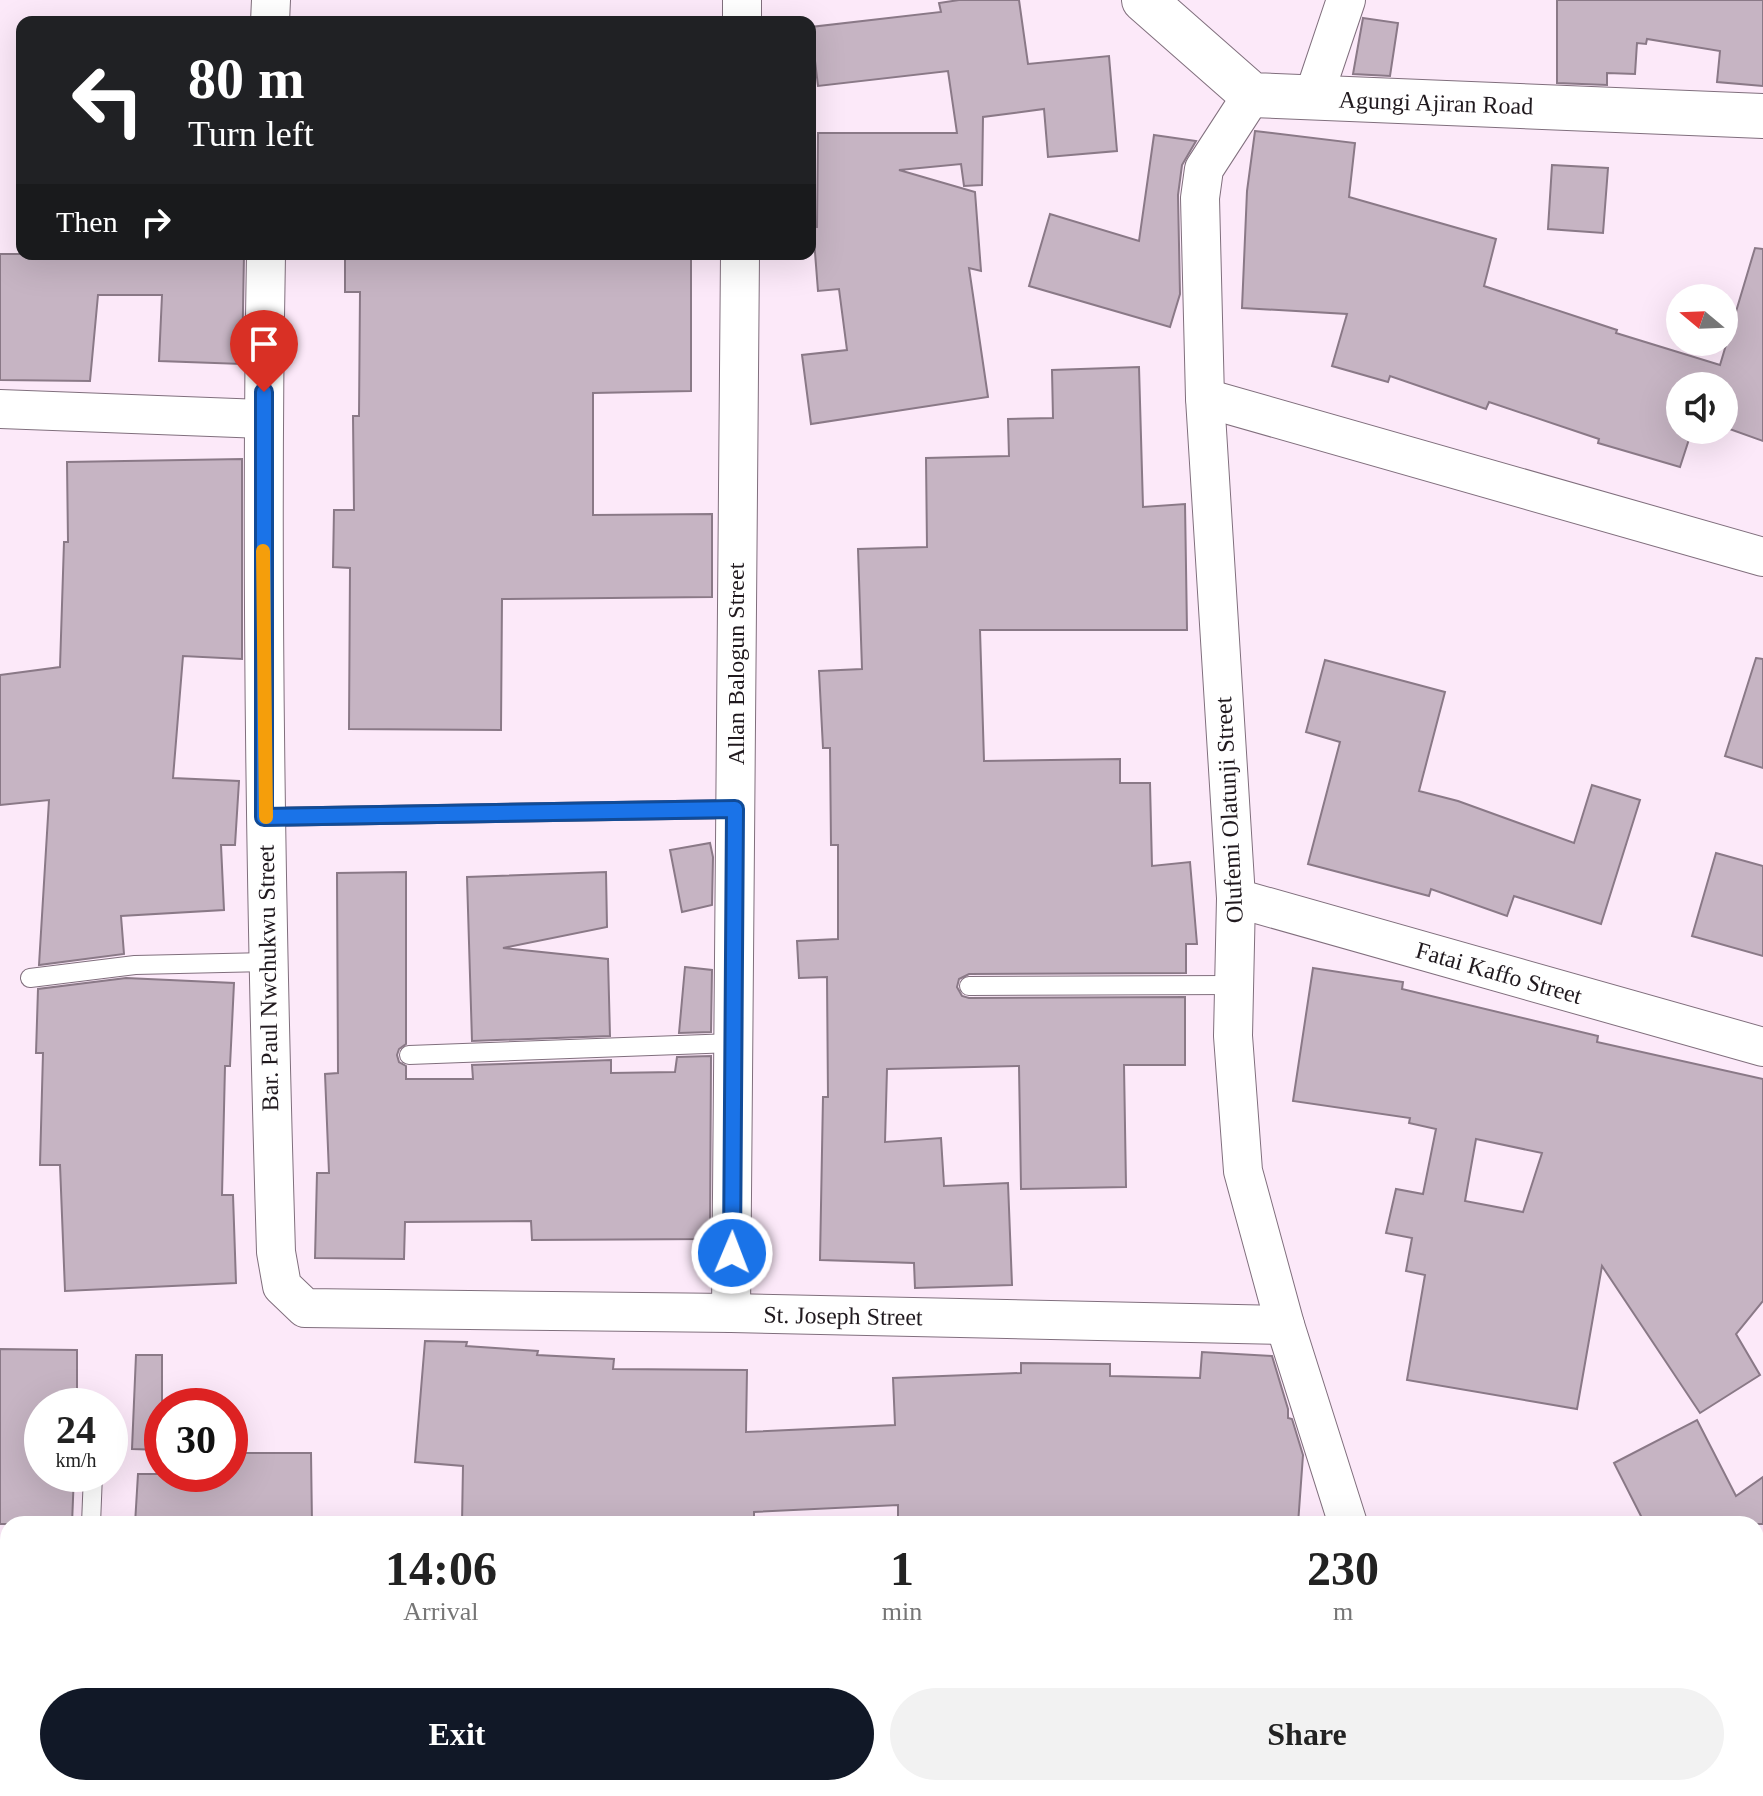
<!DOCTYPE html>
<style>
body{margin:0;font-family:Georgia,serif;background:#f2f2f2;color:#222;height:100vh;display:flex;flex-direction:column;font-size:30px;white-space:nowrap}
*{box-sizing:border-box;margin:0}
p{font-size:26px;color:#767676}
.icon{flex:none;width:44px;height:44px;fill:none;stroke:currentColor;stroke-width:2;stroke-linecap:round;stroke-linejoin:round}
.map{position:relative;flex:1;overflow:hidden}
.details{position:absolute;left:0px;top:1516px;width:1764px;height:280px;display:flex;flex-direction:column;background:#fff;border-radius:24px 24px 0 0;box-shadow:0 8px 32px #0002}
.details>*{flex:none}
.top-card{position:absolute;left:16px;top:16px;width:800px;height:244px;border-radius:16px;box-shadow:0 8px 32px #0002;background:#202124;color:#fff;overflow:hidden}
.needle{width:52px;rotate:289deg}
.buttons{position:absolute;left:1666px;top:284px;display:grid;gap:16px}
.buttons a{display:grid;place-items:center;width:72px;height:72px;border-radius:50%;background:#fff;box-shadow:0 8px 32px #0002;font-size:40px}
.speed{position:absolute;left:24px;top:1388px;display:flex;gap:16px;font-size:40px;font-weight:700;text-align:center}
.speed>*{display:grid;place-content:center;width:104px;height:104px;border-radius:50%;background:#fff;box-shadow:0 8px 32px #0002;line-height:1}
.speed small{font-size:20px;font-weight:400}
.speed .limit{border:12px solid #d22;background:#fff;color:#111}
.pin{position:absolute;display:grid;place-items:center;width:68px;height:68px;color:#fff;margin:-82px -34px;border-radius:50% 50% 50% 0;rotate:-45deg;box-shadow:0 0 8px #0007}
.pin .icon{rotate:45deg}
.me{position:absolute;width:88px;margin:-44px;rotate:1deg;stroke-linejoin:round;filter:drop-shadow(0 0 6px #0008)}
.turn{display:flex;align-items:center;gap:28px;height:168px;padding:0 40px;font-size:36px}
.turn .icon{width:104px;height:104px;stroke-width:2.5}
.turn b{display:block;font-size:56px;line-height:68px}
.then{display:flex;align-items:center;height:76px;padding:0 40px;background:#0003;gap:16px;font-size:30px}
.eta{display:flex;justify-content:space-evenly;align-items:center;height:136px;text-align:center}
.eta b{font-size:48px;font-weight:700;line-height:56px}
.primary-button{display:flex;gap:16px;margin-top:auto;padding:16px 40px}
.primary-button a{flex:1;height:92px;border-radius:48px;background:#111827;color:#fff;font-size:32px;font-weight:700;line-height:92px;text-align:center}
.primary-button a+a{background:#f2f2f2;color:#222}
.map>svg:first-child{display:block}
.building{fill:#c6b4c3;stroke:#8a7987;stroke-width:2;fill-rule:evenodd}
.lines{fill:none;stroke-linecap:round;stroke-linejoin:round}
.lane-casing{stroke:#806f7d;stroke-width:20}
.street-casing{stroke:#806f7d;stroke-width:40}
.secondary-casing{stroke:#806f7d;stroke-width:46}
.lane{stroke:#fff;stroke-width:18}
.street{stroke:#fff;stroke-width:38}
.secondary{stroke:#fff;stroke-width:44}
.route-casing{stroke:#114b97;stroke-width:20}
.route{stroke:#1a73e8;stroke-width:14}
.slow{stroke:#f59e0b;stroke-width:14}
.labels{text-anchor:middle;stroke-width:6;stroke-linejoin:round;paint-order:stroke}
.street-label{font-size:24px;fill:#20191e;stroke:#fff}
</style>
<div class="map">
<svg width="1763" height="1796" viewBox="0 0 1763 1796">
<rect width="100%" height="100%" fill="#fce9f9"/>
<g class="building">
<polygon points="959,0 1019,0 1028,64 1109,56 1117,151 1048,157 1044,109 983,117 982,185 964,186 961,164 899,170 975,192 981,271 969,268 988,397 811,424 802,355 847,350 839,289 818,291 813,227 817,227 818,133 957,133 948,71 818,86 811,27 941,12 939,3"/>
<polygon points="1557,0 1763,0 1763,86 1717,82 1720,51 1647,39 1646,44 1637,43 1635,74 1607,73 1607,85 1557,83"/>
<polygon points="1363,18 1398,23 1390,76 1353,74"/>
<polygon points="1255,131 1355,143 1349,197 1496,239 1484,286 1617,330 1616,333 1720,365 1755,248 1763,249 1763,441 1724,427 1724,386 1680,386 1680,430 1692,430 1680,467 1598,443 1599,439 1489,402 1486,409 1390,376 1388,382 1332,366 1347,314 1242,308 1247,191"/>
<polygon points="1154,135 1196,141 1182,165 1178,195 1180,294 1170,327 1029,286 1050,214 1139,241"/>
<polygon points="1552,165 1608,168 1603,233 1548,229"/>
<polygon points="0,254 244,254 242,364 159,361 162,295 98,295 90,381 0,380"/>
<polygon points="345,254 691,254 691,391 593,393 593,515 712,514 712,597 502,599 501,730 349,729 350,568 333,567 334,510 354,510 353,416 359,416 360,292 345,292"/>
<polygon points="1139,367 1143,507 1185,504 1187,630 980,630 984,761 1120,759 1120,783 1150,783 1152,866 1190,862 1197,944 1186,944 1186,973 969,974 959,979 957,987 962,996 969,998 1185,997 1185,1065 1124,1065 1126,1187 1021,1189 1019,1066 887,1069 885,1142 941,1138 944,1186 1008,1183 1012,1285 915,1288 914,1263 820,1260 823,1097 828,1097 827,977 799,978 797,941 838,939 838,845 831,845 830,748 823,748 819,671 862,669 858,549 927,547 926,458 1009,456 1008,419 1053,418 1052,370"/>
<polygon points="242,459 242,659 183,656 173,778 239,781 235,845 221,845 224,910 121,916 124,954 39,965 49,800 0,805 0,675 60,667 64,542 68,542 67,462"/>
<polygon points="1756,658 1763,659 1763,768 1725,756"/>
<polygon points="1325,660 1445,692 1419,791 1458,801 1574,843 1592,785 1640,800 1601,924 1514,896 1507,916 1431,889 1429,896 1308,864 1340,742 1306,732"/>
<polygon points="710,843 713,857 712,905 682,912 670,850"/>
<polygon points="1716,853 1763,866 1763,956 1692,936"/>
<polygon points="406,872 406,1044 399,1049 397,1055 399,1062 406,1066 406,1079 473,1079 472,1065 611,1060 611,1073 675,1072 677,1057 711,1056 710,1239 532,1240 531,1221 405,1222 404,1259 315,1258 317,1173 329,1173 325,1074 338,1073 337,873"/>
<polygon points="606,872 607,927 503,948 608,959 610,1036 472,1041 467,877"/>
<polygon points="685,967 712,970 711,1032 679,1033"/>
<path d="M1313,968l90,14 -1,7 196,47 -1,6 166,37v222l-27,33 24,41 -60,38 -98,-147 -25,143 -170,-29 18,-105 -19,-4 6,-33 -26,-5 10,-44 27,5 13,-65 -27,-6 1,-5 -117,-17zM1476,1139l66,14 -19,59 -58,-11z"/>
<polygon points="126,978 234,983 230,1066 225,1066 222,1195 233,1195 236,1283 65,1291 60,1165 40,1165 43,1053 36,1053 38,989"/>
<polygon points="425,1341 467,1342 466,1346 538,1351 537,1355 614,1359 613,1369 747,1370 746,1432 895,1425 893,1378 1021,1373 1021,1363 1110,1364 1110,1376 1200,1378 1202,1352 1272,1356 1288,1409 1288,1418 1292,1419 1303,1455 1298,1524 1024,1524 1023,1519 898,1524 898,1505 754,1512 754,1524 462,1524 463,1466 415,1462"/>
<polygon points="0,1349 77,1350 77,1406 42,1406 42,1474 74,1474 72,1524 0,1524"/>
<polygon points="136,1355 162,1355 162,1450 132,1449"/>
<polygon points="1697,1420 1736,1496 1763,1477 1763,1524 1645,1524 1614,1463"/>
<polygon points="230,1453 311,1453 312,1524 135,1524 138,1474 230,1474"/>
</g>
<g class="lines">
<g class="lane-casing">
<g id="lane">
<polyline points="264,817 735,809"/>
<polyline points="30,978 135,965 268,962"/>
<polyline points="969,986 1234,985"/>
<polyline points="409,1055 733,1043"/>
<polyline points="91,1524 93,1474"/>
</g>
</g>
<g class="street-casing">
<g id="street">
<polyline points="270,22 271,0"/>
<polyline points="742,22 742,0"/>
<polyline points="1252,95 1204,169 1200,198 1205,398 1236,898 1233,1036 1243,1171 1285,1325 1348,1524"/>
<polyline points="1313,98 1346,0"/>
<path d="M266,254c-6,333 0,665 10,998l6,34 23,22 426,5 554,12"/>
<polyline points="1205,398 1763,557"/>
<polyline points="0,409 263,419"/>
<polyline points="1236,898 1763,1047"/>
<polyline points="731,1313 740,254"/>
<polyline points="1430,1788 1432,1796"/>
<polyline points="1588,1788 1595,1796"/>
<polyline points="805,1796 805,1788"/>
</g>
</g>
<g class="secondary-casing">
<polyline id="secondary" points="1144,0 1252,95 1763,116"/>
</g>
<use href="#lane" class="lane"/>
<use href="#street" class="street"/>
<use href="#secondary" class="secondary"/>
</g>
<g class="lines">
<g class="route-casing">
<polyline id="route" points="264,392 264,817 735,809 732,1253"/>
</g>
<use href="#route" class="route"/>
<polyline class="slow" points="263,551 266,817"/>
</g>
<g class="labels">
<g class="street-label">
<text transform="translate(1436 103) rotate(2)" y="8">Agungi Ajiran Road</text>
<text transform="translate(736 664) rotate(-90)" y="8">Allan Balogun Street</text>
<text transform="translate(1229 810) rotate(-93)" y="8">Olufemi Olatunji Street</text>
<text transform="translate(1499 973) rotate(16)" y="8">Fatai Kaffo Street</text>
<text transform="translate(268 978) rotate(-91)" y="8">Bar. Paul Nwchukwu Street</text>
<text transform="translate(843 1316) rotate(1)" y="8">St. Joseph Street</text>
</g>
</g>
</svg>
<div class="buttons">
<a><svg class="needle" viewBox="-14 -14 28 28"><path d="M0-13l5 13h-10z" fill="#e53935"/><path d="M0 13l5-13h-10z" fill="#767676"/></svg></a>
<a><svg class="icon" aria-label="sound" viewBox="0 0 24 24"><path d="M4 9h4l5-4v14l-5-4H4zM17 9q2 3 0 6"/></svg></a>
</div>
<div class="speed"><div>24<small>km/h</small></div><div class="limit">30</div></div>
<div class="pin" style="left:264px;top:392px;background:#d93025"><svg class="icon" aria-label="arrive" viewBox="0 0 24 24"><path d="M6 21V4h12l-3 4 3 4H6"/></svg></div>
<svg class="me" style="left:732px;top:1253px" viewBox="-20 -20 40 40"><circle r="17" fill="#1a73e8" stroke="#fff" stroke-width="3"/><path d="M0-11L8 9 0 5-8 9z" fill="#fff"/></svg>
<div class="top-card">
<div class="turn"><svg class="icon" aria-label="left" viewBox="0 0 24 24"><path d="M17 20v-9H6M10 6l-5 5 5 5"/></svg><div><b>80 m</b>Turn left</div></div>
<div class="then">Then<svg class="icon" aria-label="right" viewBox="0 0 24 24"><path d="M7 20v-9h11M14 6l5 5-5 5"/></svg></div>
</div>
<section class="details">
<div class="eta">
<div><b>14:06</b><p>Arrival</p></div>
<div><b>1</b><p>min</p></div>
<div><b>230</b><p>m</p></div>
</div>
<div class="primary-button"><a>Exit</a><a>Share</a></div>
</section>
</div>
